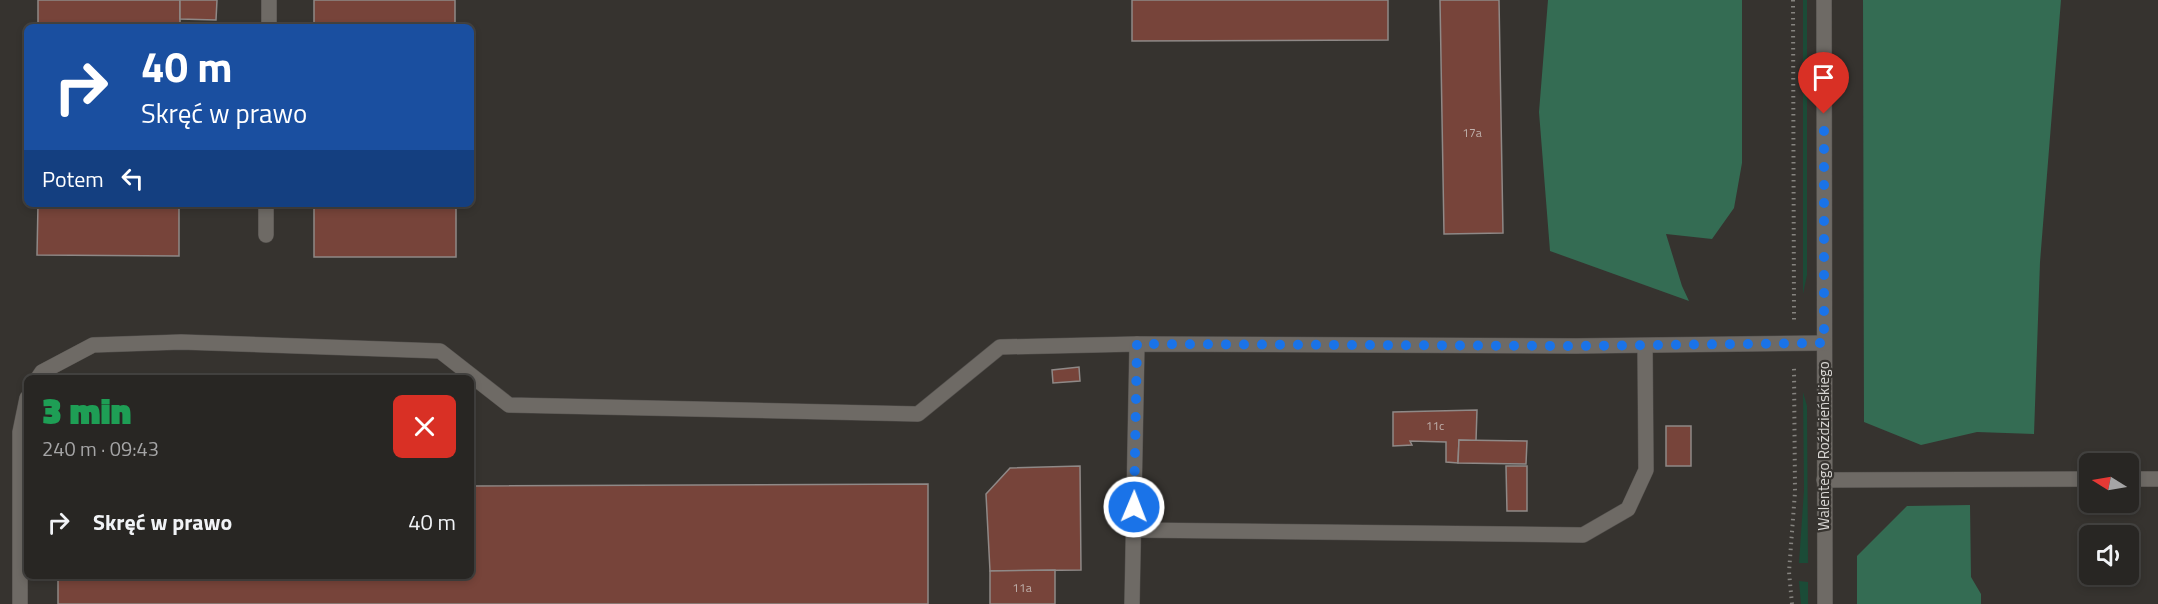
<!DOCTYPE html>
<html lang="pl">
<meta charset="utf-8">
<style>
body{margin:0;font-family:"Titillium Web",sans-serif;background:#343230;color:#f1f3f6;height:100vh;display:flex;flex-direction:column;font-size:22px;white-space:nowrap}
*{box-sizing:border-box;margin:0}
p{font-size:20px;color:#a5a5a6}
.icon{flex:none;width:33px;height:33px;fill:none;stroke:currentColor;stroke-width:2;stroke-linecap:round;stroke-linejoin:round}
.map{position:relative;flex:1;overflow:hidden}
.details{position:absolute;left:24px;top:375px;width:450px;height:204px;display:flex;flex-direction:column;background:#282623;border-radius:9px;box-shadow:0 3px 9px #0003,0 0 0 2px #444341}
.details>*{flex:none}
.guide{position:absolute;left:24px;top:24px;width:450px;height:183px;border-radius:9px;box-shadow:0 3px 9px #0003,0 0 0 2px #444341;background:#1a4fa0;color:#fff;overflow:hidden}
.needle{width:39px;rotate:281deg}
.tools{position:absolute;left:2079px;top:453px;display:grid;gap:12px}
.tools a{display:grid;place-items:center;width:60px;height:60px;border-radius:9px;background:#282623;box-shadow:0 3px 9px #0003,0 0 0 2px #444341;font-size:30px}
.pin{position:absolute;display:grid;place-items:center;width:51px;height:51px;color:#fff;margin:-62px -26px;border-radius:50% 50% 50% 0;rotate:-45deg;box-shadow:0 0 6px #0007}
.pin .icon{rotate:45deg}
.me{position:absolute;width:66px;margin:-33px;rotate:1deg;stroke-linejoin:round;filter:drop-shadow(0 0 4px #0008)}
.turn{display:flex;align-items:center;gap:21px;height:126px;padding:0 18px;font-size:27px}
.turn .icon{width:78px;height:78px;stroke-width:2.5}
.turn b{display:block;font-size:42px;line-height:51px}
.then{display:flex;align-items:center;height:57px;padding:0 18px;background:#0003;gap:12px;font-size:22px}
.round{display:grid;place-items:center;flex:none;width:63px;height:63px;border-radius:9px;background:#343230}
.overview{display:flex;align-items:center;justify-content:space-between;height:102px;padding:0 18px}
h1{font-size:36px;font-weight:800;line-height:45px;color:#1e9e55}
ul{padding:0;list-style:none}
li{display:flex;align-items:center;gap:18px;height:90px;padding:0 18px}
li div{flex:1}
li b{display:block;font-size:22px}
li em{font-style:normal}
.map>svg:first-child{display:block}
.green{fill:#1b4b37}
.forest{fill:#346c53}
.building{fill:#77443a;stroke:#8f8987;stroke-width:1.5}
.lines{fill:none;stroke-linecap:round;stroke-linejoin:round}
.minor-casing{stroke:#524f4c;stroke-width:16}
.path{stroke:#85837f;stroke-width:4;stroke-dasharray:1.5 4.5;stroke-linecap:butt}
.minor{stroke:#6e6a65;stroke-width:15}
.route{stroke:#1a73e8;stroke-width:10;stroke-dasharray:0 18}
.labels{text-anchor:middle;stroke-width:4.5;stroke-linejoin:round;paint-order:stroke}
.number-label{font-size:12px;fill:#c0b2ad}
.street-label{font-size:15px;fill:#d8d6d3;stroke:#36332f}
</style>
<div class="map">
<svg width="2158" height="604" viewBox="0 0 2158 604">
<rect width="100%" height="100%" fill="#36332f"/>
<g class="green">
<polygon points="1803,0 1807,0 1807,275 1803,294"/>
<polygon points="1803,392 1807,406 1808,563 1799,563 1804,490"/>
<polygon points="1799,581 1808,582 1808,604 1801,604"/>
</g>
<g class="forest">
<polygon points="1548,0 1742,0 1742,163 1734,208 1712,239 1666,234 1682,286 1689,301 1550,251 1539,112"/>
<polygon points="1863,0 2061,0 2040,262 2034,434 1977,432 1921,445 1864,422"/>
<polygon points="1970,505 1971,577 1981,594 1981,604 1857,604 1857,556 1907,506"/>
</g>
<g class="building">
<rect x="38" y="0" width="142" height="27"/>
<polygon points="180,0 217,0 216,20 180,19"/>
<rect x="314" y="0" width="141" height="27"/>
<polygon points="1132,0 1388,0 1388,40 1132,41"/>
<polygon points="1440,0 1499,0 1503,233 1444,234"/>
<polygon points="38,204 179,204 179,256 37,255"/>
<rect x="314" y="204" width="142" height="53"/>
<polygon points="1079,367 1080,381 1053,383 1052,370"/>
<polygon points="1477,410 1476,441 1459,440 1458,463 1446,462 1446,442 1410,441 1412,445 1393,446 1393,412"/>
<rect x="1666" y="426" width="25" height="40"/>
<polygon points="1459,440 1527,441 1526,464 1458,463"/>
<polygon points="1080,466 1081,570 990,571 986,494 1010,468"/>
<polygon points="1506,466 1527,466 1527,511 1507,511"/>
<polygon points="928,484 928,604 58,604 58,576 471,576 471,486"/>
<polygon points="1055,570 1055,604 990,604 990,571"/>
</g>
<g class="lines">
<g class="minor-casing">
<g id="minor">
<polyline points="1824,0 1825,604"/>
<polyline points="269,27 269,0"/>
<polyline points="266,235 266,204"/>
<polyline points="38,378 42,372 93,345 181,342 440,351 509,405 918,414 1000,347 1137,344 1576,346 1824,343"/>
<polyline points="2128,479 2158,479"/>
<polyline points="1824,480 2090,479"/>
<polyline points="1134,530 1583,535 1628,509 1646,470 1645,346"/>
<polyline points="20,604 20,432 27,398"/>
<polyline points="1132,604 1137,344"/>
</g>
</g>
<g class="path">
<polyline points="1793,0 1794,320"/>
<polyline points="1792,604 1789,572 1795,492 1794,367"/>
</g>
<use href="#minor" class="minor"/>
</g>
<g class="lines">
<polyline class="route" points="1134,507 1137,344 1575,346 1824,343 1824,114"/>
</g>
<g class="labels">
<g class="number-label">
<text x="1472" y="137">17a</text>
<text x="1435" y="430">11c</text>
<text x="1022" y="592">11a</text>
</g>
<g class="street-label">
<text transform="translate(1824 446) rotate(-90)" y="5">Walentego Roździeńskiego</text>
</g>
</g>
</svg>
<div class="tools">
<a><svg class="needle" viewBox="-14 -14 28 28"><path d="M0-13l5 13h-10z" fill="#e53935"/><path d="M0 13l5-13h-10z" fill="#a5a5a6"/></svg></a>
<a><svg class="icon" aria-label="sound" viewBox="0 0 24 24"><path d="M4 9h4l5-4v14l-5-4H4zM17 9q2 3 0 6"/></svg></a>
</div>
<div class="pin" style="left:1824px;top:114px;background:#d93025"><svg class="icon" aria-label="arrive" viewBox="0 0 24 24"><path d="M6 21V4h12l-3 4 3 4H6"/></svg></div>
<svg class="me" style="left:1134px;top:507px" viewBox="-20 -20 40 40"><circle r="17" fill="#1a73e8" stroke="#fff" stroke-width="3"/><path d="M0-11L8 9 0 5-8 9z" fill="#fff"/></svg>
<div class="guide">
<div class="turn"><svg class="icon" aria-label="right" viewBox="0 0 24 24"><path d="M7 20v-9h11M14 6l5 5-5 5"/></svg><div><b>40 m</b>Skręć w prawo</div></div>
<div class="then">Potem<svg class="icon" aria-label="left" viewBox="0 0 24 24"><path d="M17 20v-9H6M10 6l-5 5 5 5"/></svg></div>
</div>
<section class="details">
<div class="overview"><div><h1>3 min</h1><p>240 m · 09:43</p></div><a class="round" style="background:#d93025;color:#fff"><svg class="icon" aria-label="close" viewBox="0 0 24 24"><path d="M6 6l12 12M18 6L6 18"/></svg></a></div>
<ul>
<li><svg class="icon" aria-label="right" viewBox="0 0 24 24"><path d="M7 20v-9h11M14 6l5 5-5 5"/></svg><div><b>Skręć w prawo</b></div><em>40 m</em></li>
</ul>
</section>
</div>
